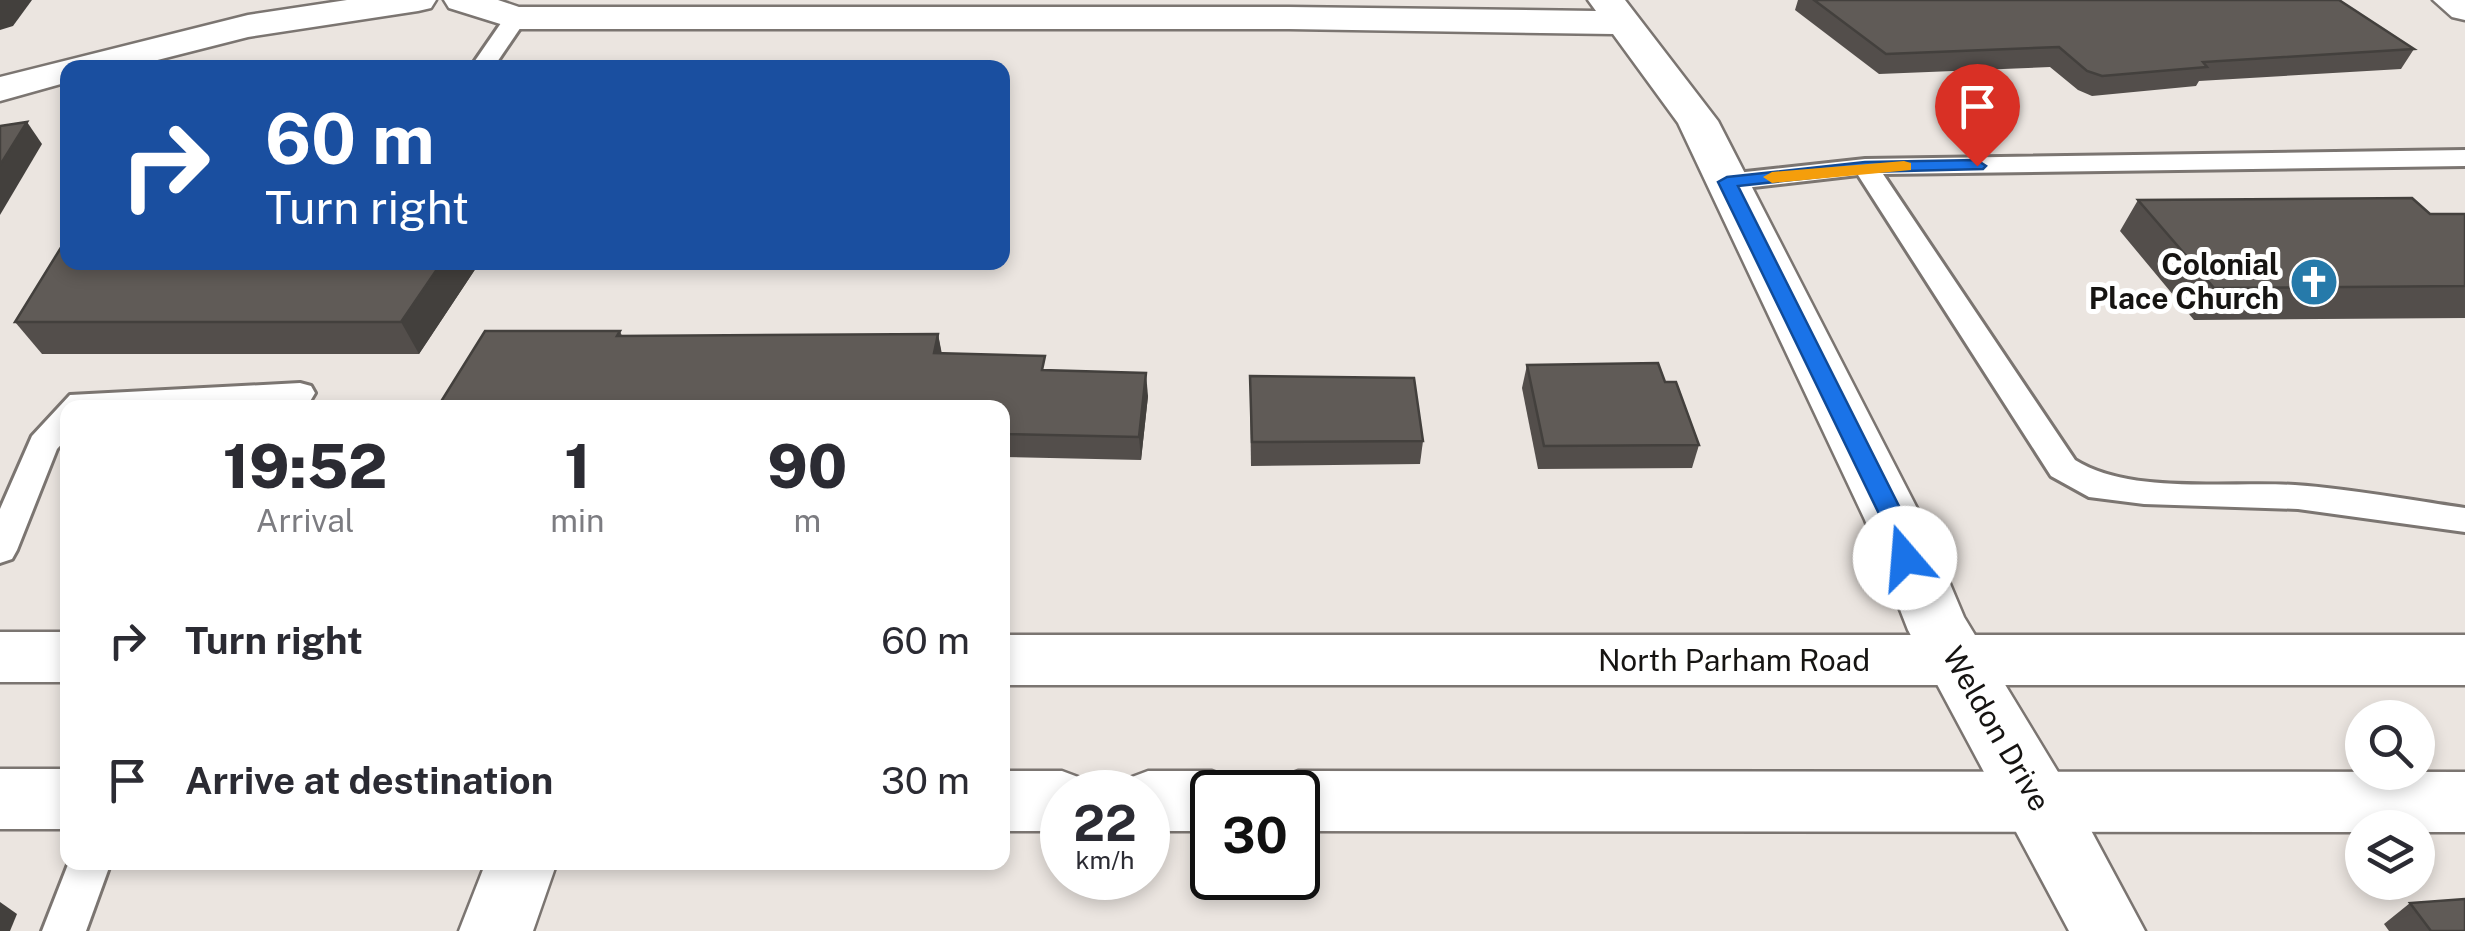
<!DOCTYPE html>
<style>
body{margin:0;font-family:"Public Sans",sans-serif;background:#f2f2f3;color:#2b2b33;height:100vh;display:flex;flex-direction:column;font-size:38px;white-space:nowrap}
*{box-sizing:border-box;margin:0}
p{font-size:32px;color:#7c7c81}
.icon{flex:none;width:55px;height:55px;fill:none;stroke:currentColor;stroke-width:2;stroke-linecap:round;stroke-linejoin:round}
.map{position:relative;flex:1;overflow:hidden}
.panel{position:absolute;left:60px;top:400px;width:950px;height:470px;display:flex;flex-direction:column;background:#fff;border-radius:20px;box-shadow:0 5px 15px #0003}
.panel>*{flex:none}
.banner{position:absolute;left:60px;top:60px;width:950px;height:210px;border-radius:20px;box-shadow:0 5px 15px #0003;background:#1a4fa0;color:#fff;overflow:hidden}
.buttons{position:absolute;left:2345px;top:700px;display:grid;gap:20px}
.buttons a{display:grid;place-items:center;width:90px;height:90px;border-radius:50%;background:#fff;box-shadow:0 5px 15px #0003;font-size:50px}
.speed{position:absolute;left:1040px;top:770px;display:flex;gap:20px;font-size:50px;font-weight:700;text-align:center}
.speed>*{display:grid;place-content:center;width:130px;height:130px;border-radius:50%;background:#fff;box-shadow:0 5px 15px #0003;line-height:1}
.speed small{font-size:25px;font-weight:400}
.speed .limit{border:5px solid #111;border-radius:15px;background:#fff;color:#111}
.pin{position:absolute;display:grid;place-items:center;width:85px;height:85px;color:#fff;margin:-102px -42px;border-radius:50% 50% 50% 0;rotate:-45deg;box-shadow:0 0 10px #0007}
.pin .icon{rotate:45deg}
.me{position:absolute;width:110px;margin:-55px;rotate:342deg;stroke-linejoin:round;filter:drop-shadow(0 0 8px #0008)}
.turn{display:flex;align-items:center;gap:35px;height:210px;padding:0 40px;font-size:45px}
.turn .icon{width:130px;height:130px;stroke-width:2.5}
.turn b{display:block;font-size:70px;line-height:85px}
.eta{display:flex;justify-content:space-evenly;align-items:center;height:170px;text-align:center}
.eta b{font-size:60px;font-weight:800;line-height:70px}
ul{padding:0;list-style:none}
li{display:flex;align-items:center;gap:30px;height:140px;padding:0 40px}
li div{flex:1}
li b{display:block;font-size:38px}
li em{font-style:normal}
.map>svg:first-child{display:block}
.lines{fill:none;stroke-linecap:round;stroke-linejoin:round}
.lane-casing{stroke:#7b7571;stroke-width:6}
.street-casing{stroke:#7b7571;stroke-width:5}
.highway-casing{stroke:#7b7571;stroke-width:5}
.lane{fill:#fff;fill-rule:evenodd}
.street{fill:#fff;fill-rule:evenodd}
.highway{fill:#fff;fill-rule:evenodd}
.wall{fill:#534e4b}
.shaded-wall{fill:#43403d}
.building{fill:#605b57;stroke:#43403d;stroke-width:2.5}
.route{fill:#1a73e8;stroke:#114b97;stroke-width:2.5}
.slow{fill:#f59e0b}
.labels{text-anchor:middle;stroke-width:10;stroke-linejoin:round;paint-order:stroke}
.poi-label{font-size:30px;font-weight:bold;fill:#161412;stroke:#fff;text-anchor:end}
.street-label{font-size:30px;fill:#161412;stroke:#fff}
</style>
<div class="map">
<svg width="2465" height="931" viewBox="0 0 2465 931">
<rect width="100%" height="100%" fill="#ebe5e0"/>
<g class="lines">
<g class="lane-casing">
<g id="lane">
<polygon points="516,12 527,18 493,68 470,68 508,13"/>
<path d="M2465,150v16l-582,8 192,286c55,35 155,21 220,25 57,4 114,15 170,23v24l-167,-23 -154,-5 -55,-7 -38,-21 -193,-301 -131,15 -13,-8 13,-8 138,-15z"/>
<polygon points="300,383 311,386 315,393 306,408 274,408 276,404 68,408 68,437 57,449 17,550 12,559 0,563 0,509 32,436 70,395"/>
<polygon points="69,862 111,862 86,931 42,931"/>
</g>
</g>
<g class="street-casing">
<g id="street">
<polygon points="347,0 436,0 431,8 418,11 248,37 126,68 68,68 68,82 0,101 0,77 248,15"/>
<polygon points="444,0 498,0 519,7 1289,7 1596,11 1588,0 1625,0 1718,121 1923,520 1964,617 2072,795 2145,931 2069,931 1908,630 1865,520 1678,123 1613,34 1289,29 516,29 449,8"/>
<polygon points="2433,0 2465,0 2465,20 2452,17"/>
<polygon points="486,862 557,862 533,931 459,931"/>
</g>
</g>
<g class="highway-casing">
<g id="highway">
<rect x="0" y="632" width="68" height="50"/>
<rect x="1002" y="635" width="1463" height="50"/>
<rect x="0" y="769" width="68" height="60"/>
<polygon points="1002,771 1062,771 1086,780 1092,792 1062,792 1062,831 1002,831"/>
<polygon points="1148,771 1212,771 1236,780 1242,792 1212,792 1212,831 1148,831 1148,792 1118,792 1124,780"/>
<polygon points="1298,771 2465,772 2465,832 2418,832 2418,828 2362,828 2362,832 1298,831 1298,792 1268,792 1274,780"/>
</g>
</g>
<use href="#lane" class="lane"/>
<use href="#street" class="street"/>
<use href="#highway" class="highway"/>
</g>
<g class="wall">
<polygon points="1798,0 2339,0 2414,49 2401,69 2199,81 2196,86 2092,96 2078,90 2050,67 1879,74 1795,10"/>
<polygon points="2138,200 2430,214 2465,214 2465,318 2194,320 2120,231"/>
<polygon points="480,262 419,354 42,354 15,322"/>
<polygon points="620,331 622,336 938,334 942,354 1047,370 1148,396 1141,460 1002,457 1002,408 437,408"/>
<polygon points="1527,365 1665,382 1699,445 1692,468 1538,469 1522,388"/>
<polygon points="1250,399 1423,441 1420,464 1251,466"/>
<polygon points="2410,903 2465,931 2389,931 2384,924"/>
</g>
<g class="shaded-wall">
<polygon points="0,0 32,0 13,26 0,30"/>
<polygon points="27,122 42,144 0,215 0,165"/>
<polygon points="442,262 480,262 419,354 401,322"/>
<polygon points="938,334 942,357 934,353"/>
<polygon points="1146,373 1148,396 1141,460 1139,437"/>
<polygon points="0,902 17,914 10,931 0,931"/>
</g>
<g class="building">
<polygon points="1814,0 2339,0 2414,49 2203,62 2207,67 2102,76 2087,71 2059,47 1886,54"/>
<polygon points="27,122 0,165 0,126"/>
<polygon points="2412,198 2430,214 2465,214 2465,286 2214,288 2138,200"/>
<polygon points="65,241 68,241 68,262 442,262 401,322 15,322"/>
<polygon points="485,331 620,331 617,336 938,334 934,353 1045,356 1042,370 1146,373 1139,437 1002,434 1002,408 437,408"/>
<polygon points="1658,363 1665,382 1676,382 1699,445 1544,446 1527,365"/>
<polygon points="1250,376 1414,378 1423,441 1252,442"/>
<polygon points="2465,899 2465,931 2431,931 2410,903"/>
</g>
<polygon class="route" points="1977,160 1986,166 1983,169 1865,172 1738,186 1906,520 1917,558 1914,564 1896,564 1882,520 1718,182 1727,177 1865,162"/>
<polygon class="slow" points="1904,161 1911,163 1911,170 1772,183 1763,177 1772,172"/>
<defs>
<g id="church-disc" transform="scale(2.5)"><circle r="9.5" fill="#267aaa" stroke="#fff"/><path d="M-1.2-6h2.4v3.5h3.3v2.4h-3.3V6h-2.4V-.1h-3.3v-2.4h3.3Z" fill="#fff"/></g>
</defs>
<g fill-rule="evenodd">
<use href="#church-disc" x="2314" y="282"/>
</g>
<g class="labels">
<g class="poi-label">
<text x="2279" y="275">Colonial<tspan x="2279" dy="34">Place Church</tspan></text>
</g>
<g class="street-label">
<text x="1734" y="671">North Parham Road</text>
<text transform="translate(1996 729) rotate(60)" y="10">Weldon Drive</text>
</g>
</g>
</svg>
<div class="buttons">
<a><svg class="icon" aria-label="search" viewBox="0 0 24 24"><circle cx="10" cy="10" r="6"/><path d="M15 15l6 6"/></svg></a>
<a><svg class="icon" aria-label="layers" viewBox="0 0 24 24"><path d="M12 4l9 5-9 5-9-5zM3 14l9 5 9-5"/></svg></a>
</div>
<div class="speed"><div>22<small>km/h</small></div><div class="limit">30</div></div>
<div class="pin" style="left:1977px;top:166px;background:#d93025"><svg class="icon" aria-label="arrive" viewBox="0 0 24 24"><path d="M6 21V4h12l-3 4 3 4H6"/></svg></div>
<svg class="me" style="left:1905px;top:558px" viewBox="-20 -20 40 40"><circle r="19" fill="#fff"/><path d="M0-13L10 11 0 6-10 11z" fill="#1a73e8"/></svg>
<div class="banner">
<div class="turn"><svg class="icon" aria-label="right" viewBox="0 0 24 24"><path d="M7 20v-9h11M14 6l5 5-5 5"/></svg><div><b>60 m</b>Turn right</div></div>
</div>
<section class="panel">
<div class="eta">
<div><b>19:52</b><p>Arrival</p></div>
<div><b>1</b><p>min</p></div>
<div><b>90</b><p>m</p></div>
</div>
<ul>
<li><svg class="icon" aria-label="right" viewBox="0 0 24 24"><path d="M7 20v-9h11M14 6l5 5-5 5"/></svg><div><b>Turn right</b></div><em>60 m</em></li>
<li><svg class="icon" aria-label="arrive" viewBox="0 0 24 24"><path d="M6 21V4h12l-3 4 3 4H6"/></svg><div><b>Arrive at destination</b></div><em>30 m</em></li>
</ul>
</section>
</div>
